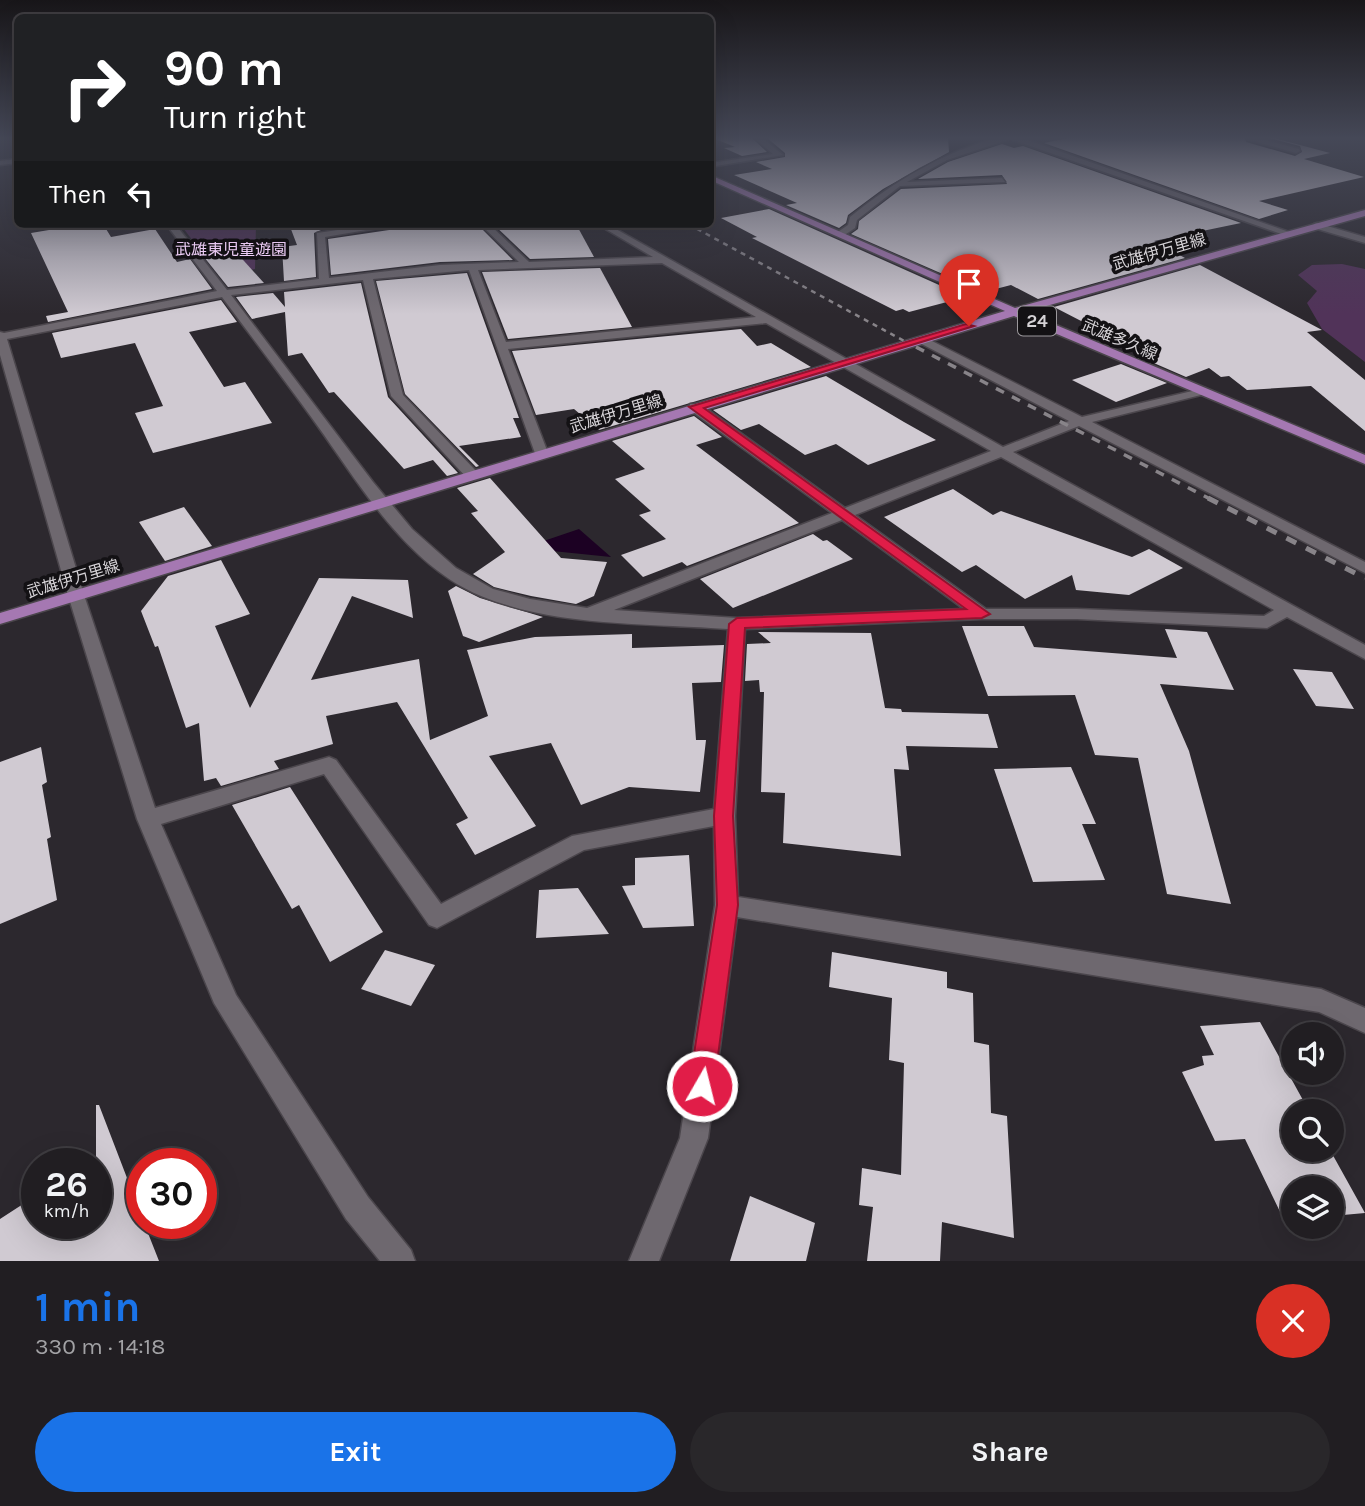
<!DOCTYPE html>
<meta charset="utf-8">
<style>
body{margin:0;font-family:Karla,"Noto Sans JP",sans-serif;background:#29272a;color:#f1f3f6;height:100vh;display:flex;flex-direction:column;font-size:26px;white-space:nowrap}
*{box-sizing:border-box;margin:0}
p{font-size:23px;color:#a2a2a5}
.icon{flex:none;width:38px;height:38px;fill:none;stroke:currentColor;stroke-width:2;stroke-linecap:round;stroke-linejoin:round}
.map{position:relative;height:1261px;overflow:hidden}
.panel{display:flex;flex-direction:column;background:#211e22;flex:1}
.panel>*{flex:none}
.top-card{position:absolute;left:14px;top:14px;width:700px;height:214px;border-radius:10px;box-shadow:0 7px 28px #0002,0 0 0 2px #3e3c40;background:#202124;color:#fff;overflow:hidden}
.controls{position:absolute;left:1281px;top:1022px;display:grid;gap:14px}
.controls a{display:grid;place-items:center;width:63px;height:63px;border-radius:50%;background:#211e22;box-shadow:0 7px 28px #0002,0 0 0 2px #3e3c40;font-size:35px}
.speed{position:absolute;left:21px;top:1148px;display:flex;gap:14px;font-size:35px;font-weight:700;text-align:center}
.speed>*{display:grid;place-content:center;width:91px;height:91px;border-radius:50%;background:#211e22;box-shadow:0 7px 28px #0002,0 0 0 2px #3e3c40;line-height:1}
.speed small{font-size:18px;font-weight:400}
.speed .limit{border:10px solid #d22;background:#fff;color:#111}
.pin{position:absolute;display:grid;place-items:center;width:60px;height:60px;color:#fff;margin:-72px -30px;border-radius:50% 50% 50% 0;rotate:-45deg;box-shadow:0 0 7px #0007}
.pin .icon{rotate:45deg}
.me{position:absolute;width:77px;margin:-38px;rotate:8deg;stroke-linejoin:round;filter:drop-shadow(0 0 5px #0008)}
.turn{display:flex;align-items:center;gap:24px;height:147px;padding:0 35px;font-size:32px}
.turn .icon{width:91px;height:91px;stroke-width:2.5}
.turn b{display:block;font-size:49px;line-height:60px}
.then{display:flex;align-items:center;height:66px;padding:0 35px;background:#0003;gap:14px;font-size:26px}
.round{display:grid;place-items:center;flex:none;width:74px;height:74px;border-radius:37px;background:#29272a}
.summary{display:flex;align-items:center;justify-content:space-between;height:119px;padding:0 35px}
h1{font-size:42px;font-weight:700;line-height:52px;color:#1a73e8}
.button{display:flex;gap:14px;margin-top:auto;padding:14px 35px}
.button a{flex:1;height:80px;border-radius:42px;background:#1a73e8;color:#fff;font-size:28px;font-weight:700;line-height:80px;text-align:center}
.button a+a{background:#29272a;color:#f1f3f6}
.map>svg:first-child{display:block}
.green{fill:#513359}
.water{fill:#1c0123}
.building{fill:#d0cad2}
.lines{fill:none;stroke-linecap:round;stroke-linejoin:round}
.minor-casing{stroke:#4b464c;stroke-width:3}
.major-casing{stroke:#4b464c;stroke-width:3}
.minor{fill:#6e686f;fill-rule:evenodd}
.major{fill:#a578b2;fill-rule:evenodd}
.rail-far2{stroke:#888489;stroke-width:2.5;stroke-dasharray:5 5;stroke-linecap:butt}
.rail-far1{stroke:#888489;stroke-width:3.5;stroke-dasharray:9 9;stroke-linecap:butt}
.rail{stroke:#888489;stroke-width:5;stroke-dasharray:11 11;stroke-linecap:butt}
.route{fill:#e11d48;stroke:#92132f;stroke-width:2}
.labels{text-anchor:middle;stroke-width:7;stroke-linejoin:round;paint-order:stroke}
.far-park-label{font-size:16px;fill:#efcff8;stroke:#131114}
.far-street-label{font-size:16px;fill:#d5d2d6;stroke:#131114}
.shield{fill:#131114;stroke:#9b989c;stroke-width:2}
.shield-label{font-size:18px;font-weight:bold;fill:#d5d2d6}
</style>
<div class="map">
<svg width="1365" height="1261" viewBox="0 0 1365 1261">
<rect width="100%" height="100%" fill="#2c282e"/>
<g class="green">
<polygon points="180,224 256,224 255,269 220,276"/>
<polygon points="1342,264 1365,269 1365,362 1322,329 1307,303 1317,291 1298,275 1312,265"/>
</g>
<polygon class="water" points="579,529 611,557 523,548"/>
<g class="building">
<polygon points="719,137 751,137 767,152 742,156 724,148 735,147 718,140"/>
<polygon points="766,137 948,137 949,152 883,189 848,215 846,223 839,228 786,205 797,203 734,175 772,169 756,162 785,157 785,153"/>
<polygon points="1073,137 1245,137 1246,142 1295,156 1302,152 1300,146 1265,137 1270,137 1330,153 1304,159 1364,177 1259,201 1288,210 1259,219 1044,143"/>
<polygon points="1002,144 1014,148 1023,146 1241,223 1154,241 1185,258 1038,299 1011,285 984,292 851,234 858,229 859,221 901,189 1007,184 1002,175 918,179 948,162"/>
<polygon points="769,209 966,297 909,312 903,309 896,311 752,238 757,237 721,218"/>
<polygon points="85,224 103,224 111,237 155,229 177,262 190,259 212,289 48,322 46,316 68,312 31,233"/>
<polygon points="289,224 318,224 321,230 314,233 316,277 284,281 282,247 297,245"/>
<polygon points="430,224 477,224 513,260 440,262 331,275 328,239"/>
<polygon points="493,224 576,224 594,257 530,259"/>
<polygon points="235,251 264,283 228,287 204,257"/>
<polygon points="1200,265 1322,330 1307,332 1365,380 1365,431 1311,386 1247,390 1229,376 1221,377 1209,368 1186,377 1140,357 1147,355 1054,307"/>
<polygon points="600,268 632,327 508,339 482,272"/>
<polygon points="467,273 519,418 513,418 521,437 459,446 479,466 476,467 405,394 376,281"/>
<polygon points="361,283 388,397 458,473 447,476 433,460 404,469 334,392 329,393 302,353 288,356 285,312 252,319 236,297 273,293 285,307 284,292"/>
<polygon points="221,300 237,322 189,332 224,387 245,382 272,423 153,453 135,413 163,406 135,343 61,358 52,333"/>
<polygon points="741,329 757,346 771,343 811,367 599,430 574,409 536,415 512,351"/>
<polygon points="1121,364 1167,383 1116,402 1072,380"/>
<polygon points="826,376 904,422 936,440 868,465 836,444 805,455 759,424 741,430 713,410"/>
<polygon points="694,416 722,437 696,445 799,523 687,566 682,562 643,577 621,555 666,539 639,515 651,511 615,479 645,469 612,441"/>
<polygon points="490,478 561,558 607,562 594,596 576,604 531,596 494,587 473,574 505,552 471,513 478,511 457,488"/>
<polygon points="953,489 993,515 1001,511 1132,557 1149,549 1183,568 1129,595 1076,590 1072,575 1025,599 976,565 962,572 884,517"/>
<polygon points="184,507 212,546 165,561 139,522"/>
<polygon points="813,534 823,541 827,540 853,559 733,608 700,579"/>
<polygon points="221,560 250,614 215,626 250,708 319,578 408,580 413,618 352,596 311,680 419,659 430,740 488,716 467,650 535,637 632,634 632,648 724,645 721,682 692,683 696,740 706,740 700,792 629,787 581,805 551,743 489,756 536,826 475,855 456,824 468,818 397,702 326,716 333,744 274,761 279,769 221,786 216,778 204,781 199,723 186,728 158,646 155,647 141,611 168,576"/>
<polygon points="456,586 480,598 543,617 479,642 463,636 448,591"/>
<polygon points="962,626 1024,626 1034,647 1177,658 1165,629 1207,632 1234,690 1160,684 1189,751 1231,904 1167,894 1138,758 1095,755 1075,695 988,696"/>
<polygon points="758,632 871,633 885,708 901,709 902,712 988,714 998,748 906,746 909,770 894,769 901,856 783,843 785,793 761,792 764,692 760,692 759,680 745,681 747,644 771,643"/>
<polygon points="1293,669 1332,672 1354,709 1316,706"/>
<polygon points="41,747 47,782 42,785 51,837 47,839 57,900 0,924 0,762"/>
<polygon points="1071,767 1096,824 1082,824 1105,880 1033,882 994,769"/>
<polygon points="290,787 383,932 330,962 299,905 292,909 232,805"/>
<polygon points="689,855 694,926 643,928 622,886 635,885 635,858"/>
<polygon points="578,888 609,934 536,938 539,890"/>
<polygon points="385,950 435,965 411,1006 361,989"/>
<polygon points="832,952 947,972 947,988 973,993 974,1042 989,1045 991,1113 1007,1116 1014,1238 942,1222 940,1261 867,1261 873,1207 859,1205 862,1168 901,1175 904,1063 889,1060 892,998 829,987"/>
<polygon points="1260,1022 1309,1111 1293,1111 1293,1150 1330,1150 1365,1213 1332,1216 1332,1188 1293,1188 1293,1219 1284,1220 1245,1139 1215,1141 1182,1072 1204,1065 1202,1056 1214,1055 1200,1026"/>
<polygon points="96,1105 99,1105 142,1217 142,1223 144,1223 159,1261 0,1261 0,1219 37,1195 37,1223 96,1223"/>
<polygon points="750,1196 815,1223 806,1261 730,1261"/>
</g>
<g class="lines">
<g class="minor-casing">
<g id="minor">
<polygon points="753,137 761,137 783,155 710,167 710,163 773,154"/>
<path d="M999,137h20l273,96 -8,2 -274,-96 -63,21 -40,22 95,-4 3,4 -105,4 -43,34 -2,8 -12,8 -8,-2 13,-9 2,-8c46,-37 92,-64 149,-80z"/>
<polygon points="1253,137 1299,149 1300,151 1296,153 1247,139"/>
<polygon points="18,159 18,163 0,165 0,161"/>
<polygon points="1317,223 1365,237 1365,243 1314,228 1314,224"/>
<path d="M166,224h9l52,66 92,-11 -2,-46 62,-9h23l-77,13 4,41 111,-13 79,-3 -39,-38h9l40,38 124,-5 -56,-33h10l396,223 66,-26 -151,-79v-4h8l156,79 123,-29v6l-113,28 273,140v11l-286,-147 -66,26 352,193v14l-78,-42 -20,11 -190,-9h-95l-237,10 -10,187 3,81 583,92 44,19v25l-46,-21 -582,-95 -29,221 -49,123h-30l51,-123 35,-233 -1,-79 -130,24 -147,78 -8,-3 -105,-151 -163,50 75,171 132,202 43,53 4,11h-35l-34,-42 -132,-216 -77,-184 -69,-224 -68,-240v-23l4,1 213,-42zM662,263l94,54 -250,25 -28,-72zM469,270l67,186h10l2,-3 -40,-104 258,-26 225,128 -146,57 -145,-104h-10v6l142,103 -245,95 -57,-9 -37,-10 -37,-21 -44,-39 -39,-47 -142,-187 132,-15 28,116 76,82 5,1 7,-4 -2,-3 -74,-77 -30,-116zM222,297c32,43 64,85 95,128 45,63 90,140 164,171 76,31 166,27 247,33l-14,180 -142,27 -131,68 -105,-144 -7,-3 -174,51 -71,-213 -77,-256zM1001,457l273,153 -10,6 -187,-7h-91l-131,-94zM842,520l122,89 -227,9 -123,-8z"/>
</g>
</g>
<g class="major-casing">
<polygon id="major" points="710,175 1015,308 1365,210 1365,216 1025,312 1365,455 1365,464 1014,316 0,624 0,613 1005,311 710,180"/>
</g>
<use href="#minor" class="minor"/>
<use href="#major" class="major"/>
<polyline class="rail-far2" points="688,224 919,349"/>
<polyline class="rail-far1" points="916,347 1212,500"/>
<polyline class="rail" points="1208,498 1365,578"/>
</g>
<linearGradient id="sky" x2="0" y2="1"><stop stop-color="#181619"/><stop offset="0.44" stop-color="#454857"/><stop offset="1" stop-color="#454857" stop-opacity="0"/></linearGradient>
<rect width="1365" height="314" fill="url(#sky)"/>
<polygon class="route" points="966,324 974,326 704,408 990,614 982,618 745,628 733,816 738,905 714,1086 710,1095 702,1099 693,1095 689,1086 717,905 714,816 729,624 737,618 966,609 689,407"/>
<g class="labels">
<g class="far-park-label">
<text x="231" y="255">武雄東児童遊園</text>
</g>
<g class="far-street-label">
<text transform="translate(1159 251) rotate(-16)" y="6">武雄伊万里線</text>
<text transform="translate(1120 339) rotate(23)" y="6">武雄多久線</text>
<text transform="translate(616 413) rotate(-17)" y="6">武雄伊万里線</text>
<text transform="translate(73 578) rotate(-17)" y="6">武雄伊万里線</text>
</g>
<rect class="shield" x="1018" y="306.5" width="38" height="29" rx="5"/>
<g class="shield-label">
<text x="1037" y="327">24</text>
</g>
</g>
</svg>
<div class="controls">
<a><svg class="icon" aria-label="sound" viewBox="0 0 24 24"><path d="M4 9h4l5-4v14l-5-4H4zM17 9q2 3 0 6"/></svg></a>
<a><svg class="icon" aria-label="search" viewBox="0 0 24 24"><circle cx="10" cy="10" r="6"/><path d="M15 15l6 6"/></svg></a>
<a><svg class="icon" aria-label="layers" viewBox="0 0 24 24"><path d="M12 4l9 5-9 5-9-5zM3 14l9 5 9-5"/></svg></a>
</div>
<div class="speed"><div>26<small>km/h</small></div><div class="limit">30</div></div>
<div class="pin" style="left:969px;top:326px;background:#d93025"><svg class="icon" aria-label="arrive" viewBox="0 0 24 24"><path d="M6 21V4h12l-3 4 3 4H6"/></svg></div>
<svg class="me" style="left:702px;top:1086px" viewBox="-20 -20 40 40"><circle r="17" fill="#e11d48" stroke="#fff" stroke-width="3"/><path d="M0-11L8 9 0 5-8 9z" fill="#fff"/></svg>
<div class="top-card">
<div class="turn"><svg class="icon" aria-label="right" viewBox="0 0 24 24"><path d="M7 20v-9h11M14 6l5 5-5 5"/></svg><div><b>90 m</b>Turn right</div></div>
<div class="then">Then<svg class="icon" aria-label="left" viewBox="0 0 24 24"><path d="M17 20v-9H6M10 6l-5 5 5 5"/></svg></div>
</div>
</div>
<section class="panel">
<div class="summary"><div><h1>1 min</h1><p>330 m · 14:18</p></div><a class="round" style="background:#d93025;color:#fff"><svg class="icon" aria-label="close" viewBox="0 0 24 24"><path d="M6 6l12 12M18 6L6 18"/></svg></a></div>
<div class="button"><a>Exit</a><a>Share</a></div>
</section>
